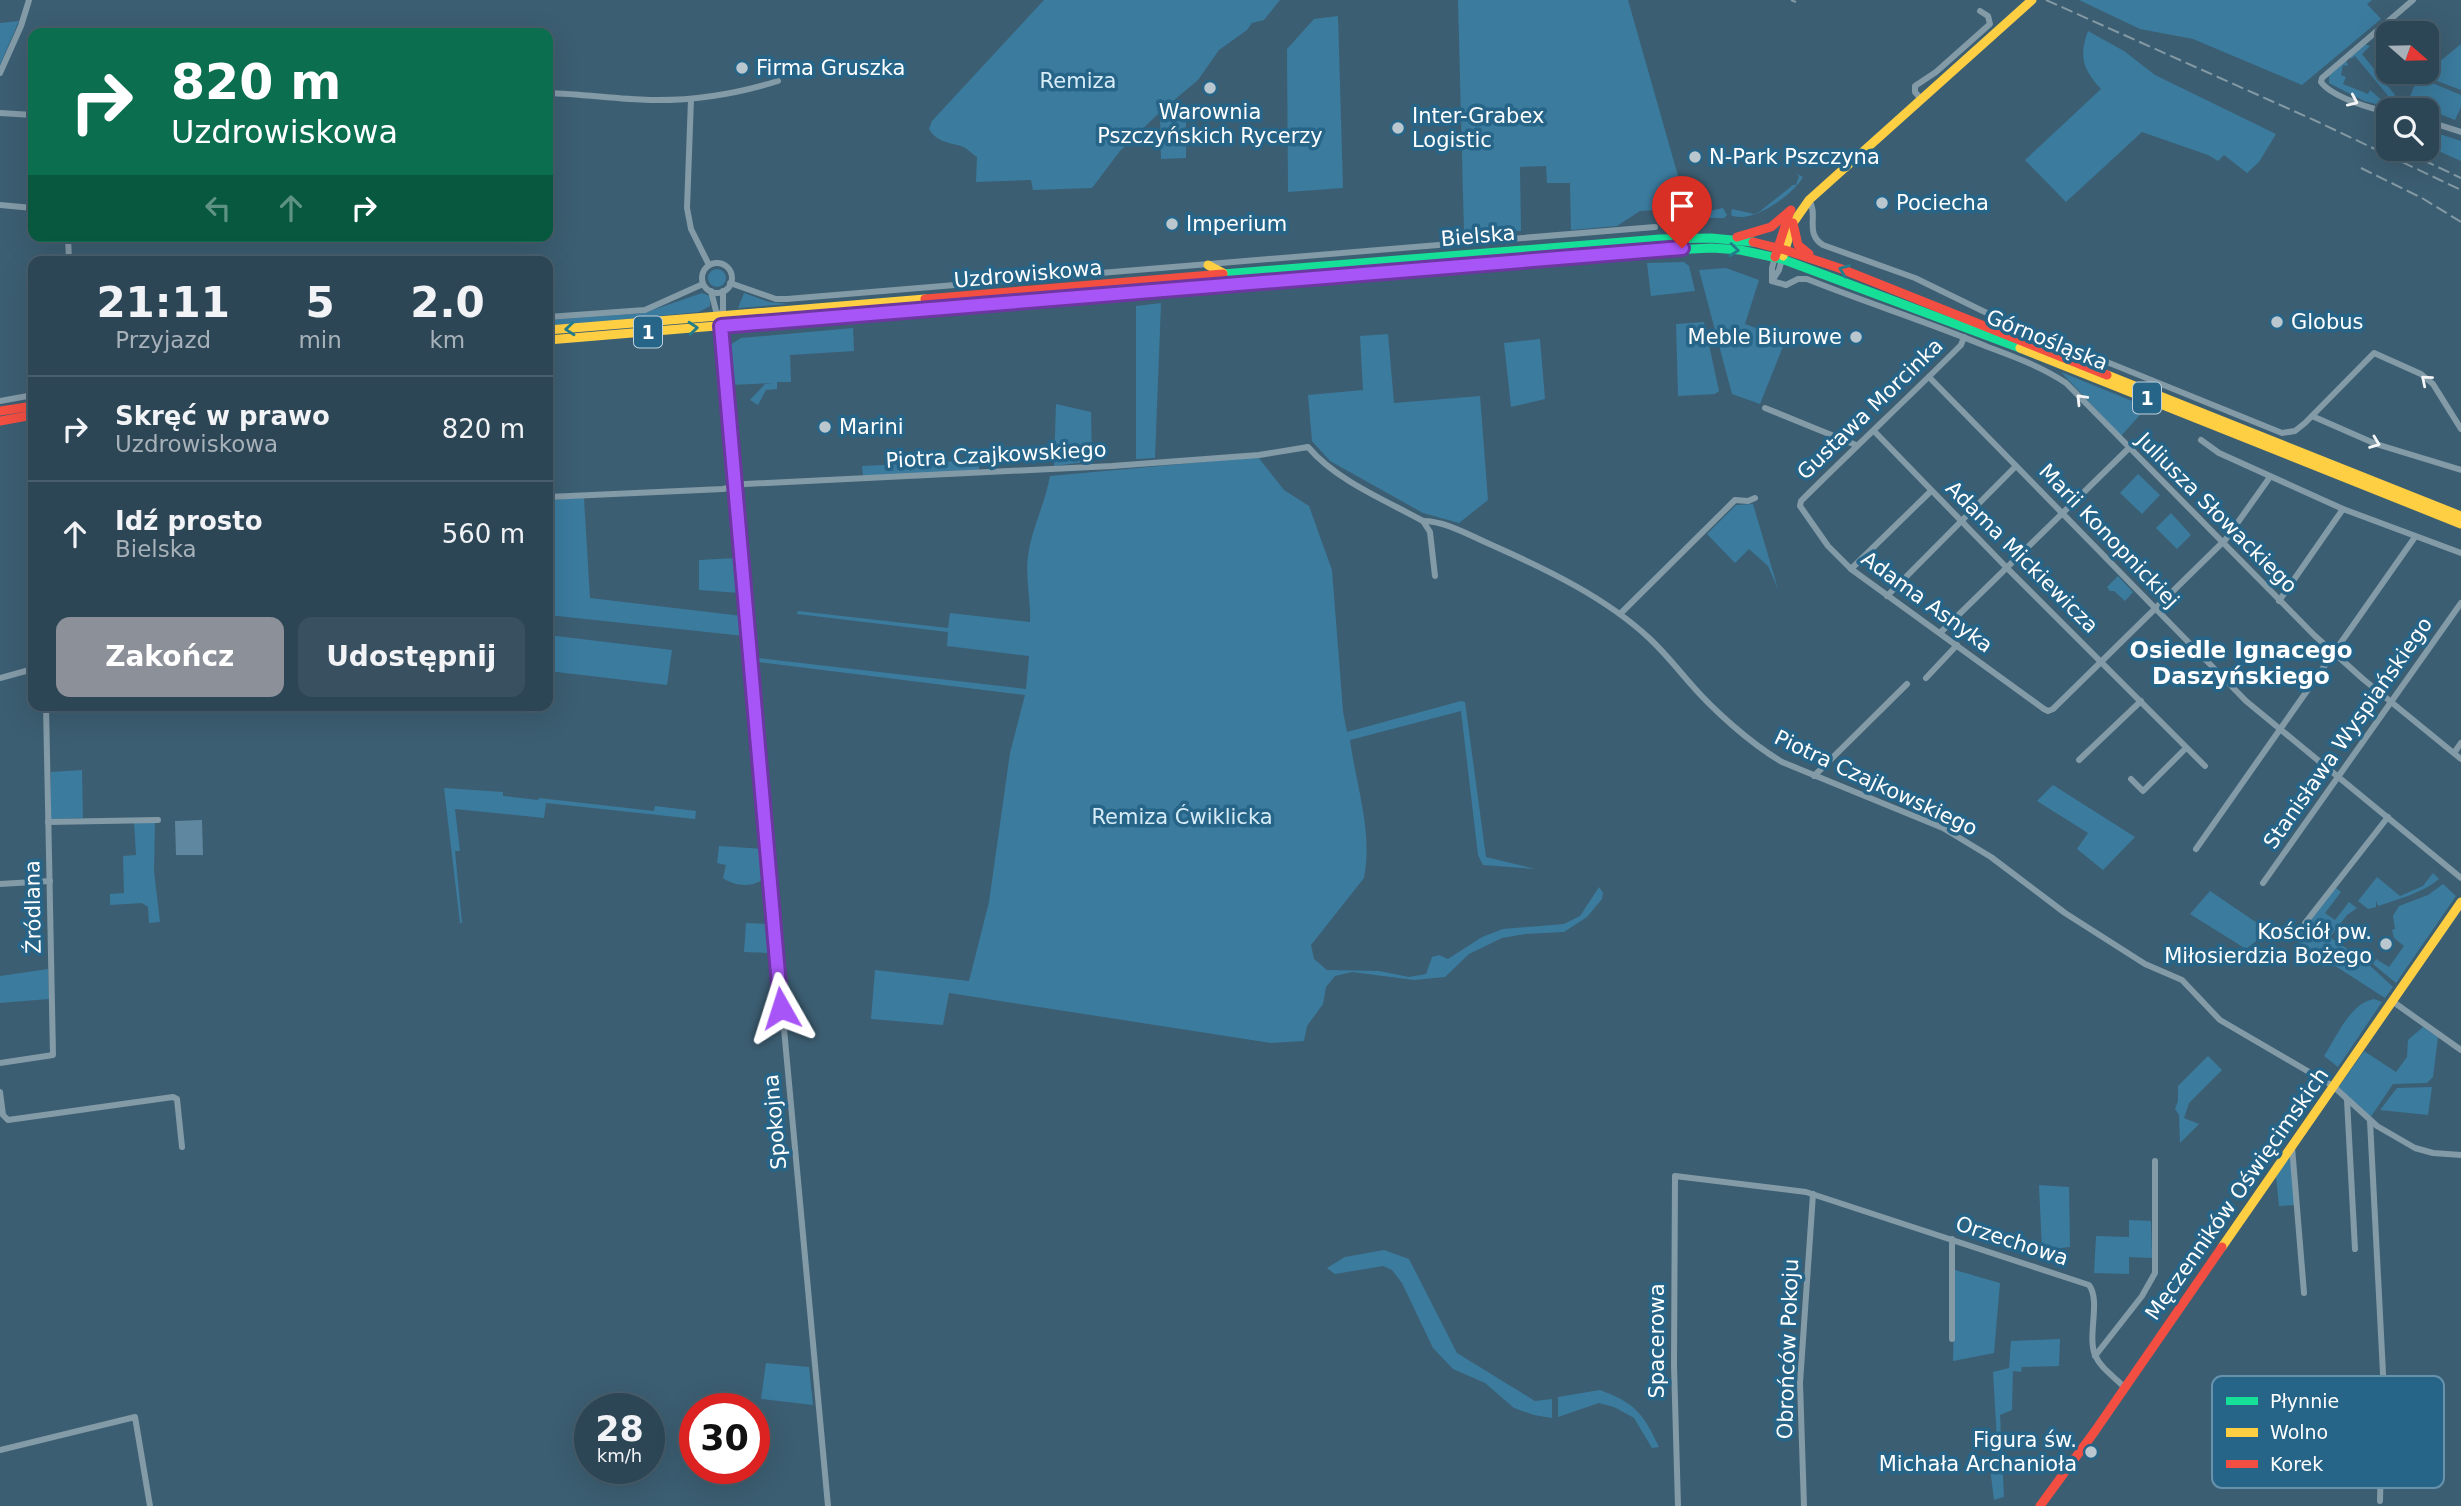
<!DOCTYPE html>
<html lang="pl">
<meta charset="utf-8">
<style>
body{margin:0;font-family:"DejaVu Sans",sans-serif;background:#395060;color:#f1f3f6;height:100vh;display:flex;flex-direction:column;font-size:26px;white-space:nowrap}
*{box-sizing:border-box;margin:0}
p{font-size:23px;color:#a7b1b9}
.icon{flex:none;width:38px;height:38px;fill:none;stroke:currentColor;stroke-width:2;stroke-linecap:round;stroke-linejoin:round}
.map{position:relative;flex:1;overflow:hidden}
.sheet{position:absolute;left:28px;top:256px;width:525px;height:455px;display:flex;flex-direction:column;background:#2d4656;border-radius:14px;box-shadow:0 7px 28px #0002,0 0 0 2px #485e6c}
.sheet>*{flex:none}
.banner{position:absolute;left:28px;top:28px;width:525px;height:214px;border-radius:14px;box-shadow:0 7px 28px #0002,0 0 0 2px #485e6c;background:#0b6e4f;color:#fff;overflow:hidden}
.needle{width:46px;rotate:110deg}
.fabs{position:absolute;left:2376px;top:21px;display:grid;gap:14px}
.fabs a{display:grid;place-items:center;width:63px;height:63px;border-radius:14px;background:#2d4656;box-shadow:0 7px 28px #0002,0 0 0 2px #485e6c;font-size:35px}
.speed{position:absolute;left:574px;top:1393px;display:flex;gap:14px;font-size:35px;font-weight:700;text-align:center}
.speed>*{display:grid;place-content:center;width:91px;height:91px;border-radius:50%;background:#2d4656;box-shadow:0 7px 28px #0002,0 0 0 2px #485e6c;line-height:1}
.speed small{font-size:18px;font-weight:400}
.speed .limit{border:10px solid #d22;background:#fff;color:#111}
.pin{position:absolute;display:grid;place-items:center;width:60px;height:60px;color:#fff;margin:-72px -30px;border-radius:50% 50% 50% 0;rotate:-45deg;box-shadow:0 0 7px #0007}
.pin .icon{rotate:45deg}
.me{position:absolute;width:77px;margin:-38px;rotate:354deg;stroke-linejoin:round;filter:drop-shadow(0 0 5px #0008)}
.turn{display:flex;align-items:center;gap:24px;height:147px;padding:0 28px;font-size:32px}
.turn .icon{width:91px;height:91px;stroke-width:2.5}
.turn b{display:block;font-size:49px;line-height:60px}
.lanes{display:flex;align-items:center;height:66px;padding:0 28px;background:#0003;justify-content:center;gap:35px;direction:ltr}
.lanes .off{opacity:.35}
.eta{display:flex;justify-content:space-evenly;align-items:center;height:119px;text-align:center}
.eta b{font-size:42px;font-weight:600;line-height:49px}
.primary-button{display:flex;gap:14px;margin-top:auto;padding:14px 28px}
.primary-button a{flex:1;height:80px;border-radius:14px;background:#8c9099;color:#fff;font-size:28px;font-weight:600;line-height:80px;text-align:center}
.primary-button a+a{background:#395060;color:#f1f3f6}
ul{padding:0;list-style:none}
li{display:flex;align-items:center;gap:21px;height:105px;padding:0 28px;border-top:2px solid #485e6c}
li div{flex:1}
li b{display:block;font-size:26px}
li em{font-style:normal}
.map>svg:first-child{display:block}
.green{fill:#3b7b9e}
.water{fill:#5f88a0}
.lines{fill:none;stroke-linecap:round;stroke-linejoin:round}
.street{stroke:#839aa7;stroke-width:6}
.fast{stroke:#16e098;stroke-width:9}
.slow{stroke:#ffcf43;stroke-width:9}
.jam{stroke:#f24e42;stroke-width:9}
.rail{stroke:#839aa5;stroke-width:2;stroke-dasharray:12 5;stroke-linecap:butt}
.oneway{stroke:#f3f5f6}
.oneway2{stroke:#237d8b}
.route-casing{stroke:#6d37a1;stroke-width:18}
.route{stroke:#a855f7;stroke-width:12}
.poi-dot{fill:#bbc7ce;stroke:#266488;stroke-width:2.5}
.labels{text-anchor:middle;stroke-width:7;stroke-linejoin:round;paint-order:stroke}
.shield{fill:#266488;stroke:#bed0db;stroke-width:2}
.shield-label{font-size:19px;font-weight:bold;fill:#fff}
.poi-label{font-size:21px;fill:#fff;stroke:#266488;text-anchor:start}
.park-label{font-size:21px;fill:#d7ecf7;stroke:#266488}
.street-label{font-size:21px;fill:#fff;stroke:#266488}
.neighbourhood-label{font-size:23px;font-weight:bold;fill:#fff;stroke:#266488}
.key{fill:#266488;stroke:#6792ac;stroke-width:2}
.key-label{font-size:19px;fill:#fff}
</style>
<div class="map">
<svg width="2461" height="1506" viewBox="0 0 2461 1506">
<rect width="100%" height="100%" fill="#3c5e72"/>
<g class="green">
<path d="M1044,0h236l-16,20 -12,3 -5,7 -28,20 -21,30 -37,31 25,1v46l-25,1 -1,-47 -40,39 -28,37 -59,2 -2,-10 -55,2 1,-25c-6,-4 -10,-9 -16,-11 -14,-4 -24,-4 -32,-17l3,-8z"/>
<polygon points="1458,0 1628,0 1690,218 1659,223 1657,210 1640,211 1617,226 1571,230 1570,183 1547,183 1546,166 1520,167 1521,231 1464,233"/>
<polygon points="2079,0 2372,0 2367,4 2381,19 2302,85 2193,39 2140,29"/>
<polygon points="1338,16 1343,188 1288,192 1287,49 1314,19"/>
<polygon points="19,21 0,65 0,23"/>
<path d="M2088,31l36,20 31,24 121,59 -17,28 -12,11 -23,-18 -6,6 -10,-6 -66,-23 -76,70 -41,-42 76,-71c-19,-21 -22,-33 -13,-58z"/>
<polygon points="2364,44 2370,46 2362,54 2395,95 2389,102 2385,100 2389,97 2355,56 2351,59 2349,56"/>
<polygon points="2461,44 2461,90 2427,77 2435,70 2433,67"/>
<polygon points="2346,60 2348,66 2343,65 2341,75 2346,77 2343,84 2368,94 2370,90 2391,108 2364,101 2329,83 2329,75"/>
<polygon points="2418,77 2461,95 2461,107 2455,120 2408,101"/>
<polygon points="2427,130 2461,141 2461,161 2427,146"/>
<path d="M1795,173l8,4c-10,18 -52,48 -72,38l1,-6 22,5 5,-2 34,-27h3l3,-9z"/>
<polygon points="1723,208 1727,215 1724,218 1705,218 1705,212"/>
<polygon points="1684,262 1689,266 1695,291 1651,296 1647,263"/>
<polygon points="1726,268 1759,280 1745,324 1786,339 1760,404 1732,394 1699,270"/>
<circle cx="717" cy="278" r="9"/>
<polygon points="702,293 710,296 710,306 699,312 548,327 548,320 644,313"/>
<polygon points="744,293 769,302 789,304 738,308"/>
<polygon points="1161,303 1155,458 1136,459 1136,306"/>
<polygon points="1704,322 1719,391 1715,394 1678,396 1676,324"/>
<polygon points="853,328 854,351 790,355 791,382 777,382 777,389 766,390 758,405 750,400 765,384 775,383 729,385 725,348 741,338"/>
<polygon points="1388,334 1394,403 1480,396 1488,500 1459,523 1423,513 1330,461 1312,441 1308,395 1363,390 1360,336"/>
<polygon points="1540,339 1545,399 1511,407 1504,343"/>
<polygon points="2061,372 2147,407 2121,436"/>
<polygon points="1056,404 1091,412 1092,461 1054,466"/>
<path d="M1258,457l26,33 25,16 23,64 11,141 4,21 114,-31 4,1 21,155 49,12 -52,-4 -5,-10 -17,-144 -111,29c6,45 23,92 14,138l-53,67 3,14 13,11 52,1 30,6 17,-3 6,-17 7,-2 9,4 34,-22 21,-8 61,-5 16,-8 19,-29 4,6 -1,6 -15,18 -23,15 -39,2 -23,4 -33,16 -24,23 -31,3 -62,-8 -17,4 -9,11 -3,17 -16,22 -3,15 -33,2 -322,-50 -6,32 -72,-6 4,-49 94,11 20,-79 21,-149 15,-58 -267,-33 1,24 -2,1 -5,-63h3l3,34 268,31 3,-33 -82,-10 1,-14 -151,-18 1,-3 150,17 2,-15 80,9c1,-22 -5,-45 -2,-66 4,-29 17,-52 22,-80z"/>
<polygon points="979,460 979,472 863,477 862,466"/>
<polygon points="2138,474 2160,495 2142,514 2120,493"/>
<polygon points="584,498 590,598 742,616 744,636 548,615 548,500"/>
<polygon points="1753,504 1778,589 1768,566 1749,549 1735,563 1707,534 1736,505"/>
<polygon points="2171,513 2191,535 2177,549 2156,528"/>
<polygon points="737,558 740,593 699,590 699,560"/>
<polygon points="2118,576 2133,592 2125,601 2114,591 2110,591 2107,587"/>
<polygon points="548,635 672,650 667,685 548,671"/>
<polygon points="82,770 83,818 51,819 51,772"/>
<polygon points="2053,785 2135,837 2103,870 2077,849 2088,833 2037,801"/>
<polygon points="444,788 503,792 503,796 538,800 539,798 654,811 655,806 696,811 695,819 546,803 544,818 455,809 460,851 455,851 462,923 460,923"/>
<polygon points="134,821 155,823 154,871 160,922 149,923 148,907 142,903 110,905 110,894 124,893 123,856 136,855"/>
<path d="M719,846l45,3 2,20 -3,10c-11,9 -29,7 -40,-1l3,-13 -9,-2z"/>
<path d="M2433,873l6,6c-17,14 -40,20 -61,27l-2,-5v6l-8,2 -10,-8 19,-24 23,19 23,-10z"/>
<polygon points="2443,884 2456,896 2396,983 2373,964 2376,959 2389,967 2404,946 2394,938 2392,930 2395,929 2393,916 2399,906 2428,895"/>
<polygon points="2335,887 2341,892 2325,913 2335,920 2349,902 2357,908 2347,915 2330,937 2365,961 2393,987 2385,998 2295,940"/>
<polygon points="2210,891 2269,931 2246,949 2190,914"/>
<polygon points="746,923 771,924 772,953 744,952"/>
<polygon points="48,969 49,999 0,1003 0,976"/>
<path d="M2374,999l8,3 -44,65 -14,-11c12,-18 26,-53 50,-57z"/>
<polygon points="2423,1027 2438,1037 2433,1077 2427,1083 2393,1084 2370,1118 2338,1088 2364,1051 2396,1072 2407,1057 2408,1040"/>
<polygon points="2208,1056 2222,1070 2189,1103 2184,1118 2199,1124 2180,1143 2179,1115 2175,1109 2178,1101 2178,1086"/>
<polygon points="2432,1087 2428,1115 2380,1110 2397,1088"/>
<polygon points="2290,1155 2295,1205 2279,1206 2276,1176"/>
<polygon points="2039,1185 2069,1187 2070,1247 2042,1250"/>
<polygon points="2129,1220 2151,1221 2152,1258 2129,1257 2129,1274 2094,1273 2096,1236 2129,1237"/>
<polygon points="1384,1250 1409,1259 1457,1353 1535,1401 1552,1399 1552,1418 1534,1415 1514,1408 1485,1383 1453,1369 1433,1348 1402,1283 1392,1270 1383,1266 1335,1274 1327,1268 1345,1257"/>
<polygon points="1955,1270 2000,1283 1994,1353 1953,1361"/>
<polygon points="2060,1339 2059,1366 2022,1367 2021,1372 2013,1371 2012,1410 2000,1415 2004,1497 1994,1500 1989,1460 1998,1458 1993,1372 2009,1368 2011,1341"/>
<polygon points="766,1363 809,1367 813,1405 761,1399"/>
<path d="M1600,1390c35,13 43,23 59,57l-7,1 -18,-30 -20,-11 -15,-4 -41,14v-20z"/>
</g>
<polygon class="water" points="202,820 203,855 176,855 175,821"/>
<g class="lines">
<g class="street">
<polyline points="0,73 21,26 29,0"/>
<path d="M548,93c34,1 68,6 102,7 45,1 86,-6 128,-19"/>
<polyline points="691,99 687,208 691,229 709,265"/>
<polyline points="1921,99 1915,92 1915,86 1936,72 1990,24 1988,16 1980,11"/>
<path d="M2389,112c-18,-3 -57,-15 -68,-30l1,-4 91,-78"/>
<polyline points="0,113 33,115"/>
<polyline points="2427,121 2461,132"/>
<path d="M1809,200c10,15 -5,33 14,45l92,33 76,37 291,118 13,-2 10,-8 69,-70 47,21 12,10 28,45"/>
<polyline points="0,205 33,208"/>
<polyline points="68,236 69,261"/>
<circle cx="717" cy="278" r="15"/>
<path d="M1772,281l14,4 12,-6h9c60,24 121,43 181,68 27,10 54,20 78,36l248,252 49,44 98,80"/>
<polyline points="1772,281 1779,270 1782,259"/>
<polyline points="1772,281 1772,268 1775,257"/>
<polyline points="730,283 776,299 787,299 1655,227"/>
<polyline points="711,291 716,311 720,316"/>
<polyline points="723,291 723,310 720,316 730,443 828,1506"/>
<polyline points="548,317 645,310 703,284"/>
<path d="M1964,337l-3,8c-53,53 -107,103 -160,156l-1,5 28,40 23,23 193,140 4,2 5,-2 173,-170 44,-62"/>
<polyline points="1929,377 2246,701 2461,878"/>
<polyline points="0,401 33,395"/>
<polyline points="1765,408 1856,445"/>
<polyline points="2312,416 2376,444 2461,470"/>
<polyline points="1874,431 2006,567 2205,766"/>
<polyline points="2201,440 2219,453 2343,509 2461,553"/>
<path d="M548,497l175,-8 22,-5 367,-18 147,-11 49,-8c29,34 77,53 115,74l7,11 5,44"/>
<path d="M1423,521c24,0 49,16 71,25 54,24 112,52 155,92 15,14 27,29 40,44 24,28 61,61 93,80l161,66 48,29 74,56 80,51 37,16 38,40 113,66 44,40 38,22 18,5 28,2"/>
<polyline points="1851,569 1931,491"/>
<polyline points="1887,596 2016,466"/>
<polyline points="2279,601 2343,509"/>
<polyline points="1620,614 1735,500 1748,501 1755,498"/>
<polyline points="1940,633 2129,448"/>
<polyline points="0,678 33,669"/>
<polyline points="1926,678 1957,645"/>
<polyline points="2454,753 2461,743"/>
<polyline points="2079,760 2141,701"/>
<polyline points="1814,776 1907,684"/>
<polyline points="2131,779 2143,791 2186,748"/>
<polyline points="48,822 158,820"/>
<polyline points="2196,849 2415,537"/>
<polyline points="2263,883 2461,603"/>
<polyline points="0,884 50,881"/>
<polyline points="2305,923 2388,817"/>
<polyline points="2392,1001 2461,1050"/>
<polyline points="0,1063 53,1055 46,705"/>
<polyline points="0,1092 3,1115 8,1120 173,1097 177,1099 182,1147"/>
<polyline points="2347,1100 2355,1249"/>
<polyline points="2370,1121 2383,1373 2380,1501"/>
<polyline points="2292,1147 2304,1293"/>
<polyline points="1952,1339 1952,1239"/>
<polyline points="2095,1356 2142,1296 2155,1273 2155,1161"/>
<polyline points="0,1450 135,1417 150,1506"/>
<path d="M1678,1506l-4,-141 1,-189 131,16 283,93c12,16 -2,50 6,70 6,14 20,22 30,33"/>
<polyline points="1804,1506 1800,1383 1813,1194"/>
</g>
<g class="fast">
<polyline points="1453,266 1593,254 1712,248 1740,250 1782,259 2020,348"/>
<polyline points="1223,274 1660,239 1711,238 1753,242"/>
</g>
<g class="slow">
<polyline points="1783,256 1793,223 1809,200 2032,0"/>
<polyline points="1208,265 1223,273"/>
<polyline points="548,330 925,299"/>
<polyline points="548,340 1089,295"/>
<polyline points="2020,348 2461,524"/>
<polyline points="2107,375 2461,516"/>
<polyline points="2222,1247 2461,902"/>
</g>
<g class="jam">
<polyline points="1793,223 1798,245 1809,254"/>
<polyline points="1737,237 1771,227 1791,210"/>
<polyline points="1753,242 1785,250 1839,268 2107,375"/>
<polyline points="1775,257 1790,211"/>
<polyline points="1089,295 1453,266"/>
<polyline points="925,299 1223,274"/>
<polyline points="0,411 33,406"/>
<polyline points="0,421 33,415"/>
<polyline points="2040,1506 2095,1431 2222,1247"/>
</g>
<g class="rail">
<polyline points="1791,0 1796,2"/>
<polyline points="2046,0 2316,121 2461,190"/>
<polyline points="2423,160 2461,178"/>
<polyline points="2361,168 2422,198 2461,222"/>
</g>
</g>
<defs><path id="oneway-chevron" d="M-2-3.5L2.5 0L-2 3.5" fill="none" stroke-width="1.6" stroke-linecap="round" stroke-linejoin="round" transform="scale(1.75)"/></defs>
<g class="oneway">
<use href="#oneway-chevron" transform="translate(2353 101) rotate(24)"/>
<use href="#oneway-chevron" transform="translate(2426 380) rotate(-140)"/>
<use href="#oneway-chevron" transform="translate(2081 399) rotate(-134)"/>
<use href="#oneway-chevron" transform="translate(2375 443) rotate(21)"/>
</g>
<g class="oneway2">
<use href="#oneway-chevron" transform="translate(1734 250) rotate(6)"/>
<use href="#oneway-chevron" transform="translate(1844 270) rotate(-159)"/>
<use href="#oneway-chevron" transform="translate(693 328) rotate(-5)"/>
<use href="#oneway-chevron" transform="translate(570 329) rotate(175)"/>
</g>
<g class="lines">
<g class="route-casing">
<polyline id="route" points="781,1008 721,326 1682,248"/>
</g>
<use href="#route" class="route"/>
</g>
<g class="poi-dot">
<circle cx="742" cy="68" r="7"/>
<circle cx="1210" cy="88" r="7"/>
<circle cx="1398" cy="128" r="7"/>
<circle cx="1695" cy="157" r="7"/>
<circle cx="1882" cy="203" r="7"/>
<circle cx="1172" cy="224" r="7"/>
<circle cx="2277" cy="322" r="7"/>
<circle cx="1856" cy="337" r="7"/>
<circle cx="825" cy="427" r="7"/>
<circle cx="2386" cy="944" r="7"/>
<circle cx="2091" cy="1452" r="7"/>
</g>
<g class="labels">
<g class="shield">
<rect x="634" y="316.5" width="28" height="31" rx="5"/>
<rect x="2133" y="382.5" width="28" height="31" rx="5"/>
</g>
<g class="shield-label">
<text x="648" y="339">1</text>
<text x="2147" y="405">1</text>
</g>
<g class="poi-label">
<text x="756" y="75">Firma Gruszka</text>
<text x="1210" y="119" text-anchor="middle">Warownia<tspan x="1210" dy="24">Pszczyńskich Rycerzy</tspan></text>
<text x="1412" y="123">Inter-Grabex<tspan x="1412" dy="24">Logistic</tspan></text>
<text x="1709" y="164">N-Park Pszczyna</text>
<text x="1896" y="210">Pociecha</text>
<text x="1186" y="231">Imperium</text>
<text x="2291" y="329">Globus</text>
<text x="1842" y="344" text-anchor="end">Meble Biurowe</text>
<text x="839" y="434">Marini</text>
<text x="2372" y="939" text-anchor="end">Kościół pw.<tspan x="2372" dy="24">Miłosierdzia Bożego</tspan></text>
<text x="2077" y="1447" text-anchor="end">Figura św.<tspan x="2077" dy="24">Michała Archanioła</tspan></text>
</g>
<g class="park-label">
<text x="1078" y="88">Remiza</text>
<text x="1182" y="824">Remiza Ćwiklicka</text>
</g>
<g class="street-label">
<text transform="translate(1478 236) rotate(-5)" y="7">Bielska</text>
<text transform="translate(1028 274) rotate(-5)" y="7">Uzdrowiskowa</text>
<text transform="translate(2047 340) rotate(22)" y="7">Górnośląska</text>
<text transform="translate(1870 409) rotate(-44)" y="7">Gustawa Morcinka</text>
<text transform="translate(996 455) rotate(-3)" y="7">Piotra Czajkowskiego</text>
<text transform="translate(2217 513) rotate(45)" y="7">Juliusza Słowackiego</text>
<text transform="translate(2109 536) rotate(46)" y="7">Marii Konopnickiej</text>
<text transform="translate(2022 557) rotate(45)" y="7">Adama Mickiewicza</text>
<text transform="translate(1927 602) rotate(36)" y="7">Adama Asnyka</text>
<text transform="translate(2348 733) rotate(-55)" y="7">Stanisława Wyspiańskiego</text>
<text transform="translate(1876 783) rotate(25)" y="7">Piotra Czajkowskiego</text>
<text transform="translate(33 907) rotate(-91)" y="7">Źródlana</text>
<text transform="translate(775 1122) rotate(-95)" y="7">Spokojna</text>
<text transform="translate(2237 1194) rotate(-55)" y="7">Męczenników Oświęcimskich</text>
<text transform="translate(2012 1241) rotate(18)" y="7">Orzechowa</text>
<text transform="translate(1657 1341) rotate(-90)" y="7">Spacerowa</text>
<text transform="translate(1788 1349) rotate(-88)" y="7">Obrońców Pokoju</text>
</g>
<g class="neighbourhood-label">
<text x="2241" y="658">Osiedle Ignacego<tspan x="2241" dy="26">Daszyńskiego</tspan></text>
</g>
</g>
<rect x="2212" y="1376" width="232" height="112" rx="10" class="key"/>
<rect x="2226" y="1397" width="32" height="8" fill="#16e098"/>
<rect x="2226" y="1428" width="32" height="9" fill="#ffcf43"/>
<rect x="2226" y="1460" width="32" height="8" fill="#f24e42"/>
<g class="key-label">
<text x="2270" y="1408">Płynnie</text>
<text x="2270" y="1439">Wolno</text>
<text x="2270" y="1471">Korek</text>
</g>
</svg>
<div class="fabs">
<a><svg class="needle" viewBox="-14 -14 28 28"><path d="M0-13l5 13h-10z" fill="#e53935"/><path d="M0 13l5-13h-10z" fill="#a7b1b9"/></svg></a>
<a><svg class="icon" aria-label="search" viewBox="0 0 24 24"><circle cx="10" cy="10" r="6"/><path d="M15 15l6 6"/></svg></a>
</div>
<div class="speed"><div>28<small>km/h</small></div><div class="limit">30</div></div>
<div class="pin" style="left:1682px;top:248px;background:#d93025"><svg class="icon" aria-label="arrive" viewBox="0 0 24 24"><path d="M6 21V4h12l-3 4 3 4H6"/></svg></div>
<svg class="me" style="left:781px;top:1008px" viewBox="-20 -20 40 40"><path d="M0-17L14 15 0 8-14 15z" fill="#a855f7" stroke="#fff" stroke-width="4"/></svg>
<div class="banner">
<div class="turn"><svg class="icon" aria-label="right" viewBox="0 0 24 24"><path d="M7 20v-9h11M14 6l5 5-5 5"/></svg><div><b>820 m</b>Uzdrowiskowa</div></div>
<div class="lanes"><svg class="icon off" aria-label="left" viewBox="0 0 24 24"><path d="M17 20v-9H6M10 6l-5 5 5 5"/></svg><svg class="icon off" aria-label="ahead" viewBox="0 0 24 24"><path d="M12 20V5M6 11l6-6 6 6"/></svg><svg class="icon" aria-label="right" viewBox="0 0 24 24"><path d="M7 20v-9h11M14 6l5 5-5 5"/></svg></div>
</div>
<section class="sheet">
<div class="eta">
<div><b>21:11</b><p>Przyjazd</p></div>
<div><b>5</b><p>min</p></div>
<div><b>2.0</b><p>km</p></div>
</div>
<ul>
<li><svg class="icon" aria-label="right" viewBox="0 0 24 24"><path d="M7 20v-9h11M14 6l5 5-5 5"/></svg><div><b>Skręć w prawo</b><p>Uzdrowiskowa</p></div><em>820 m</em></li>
<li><svg class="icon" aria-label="ahead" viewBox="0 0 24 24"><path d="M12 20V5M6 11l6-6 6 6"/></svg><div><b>Idź prosto</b><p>Bielska</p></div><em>560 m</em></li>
</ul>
<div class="primary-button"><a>Zakończ</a><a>Udostępnij</a></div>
</section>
</div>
